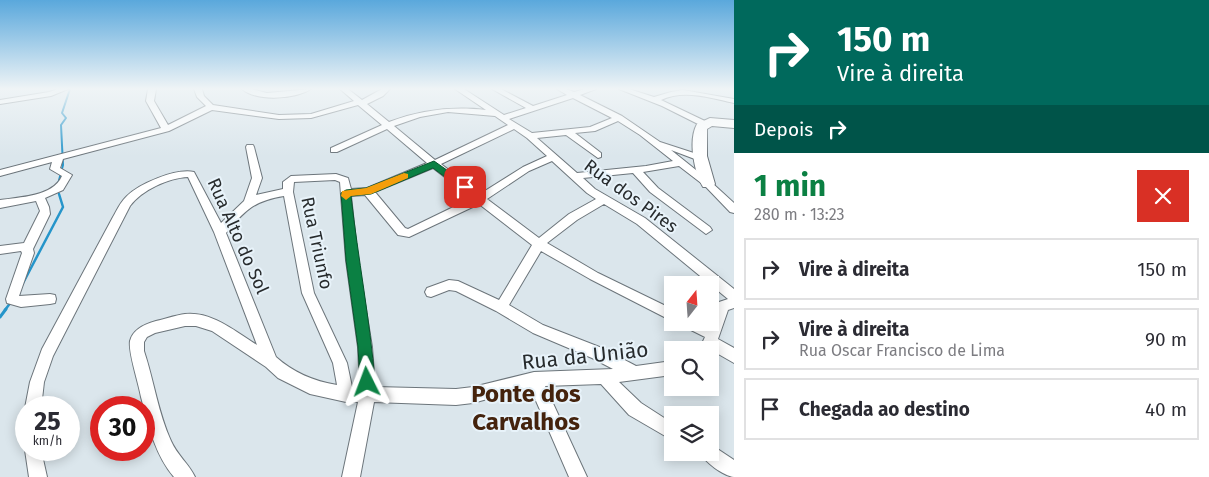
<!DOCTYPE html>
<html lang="pt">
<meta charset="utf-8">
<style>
body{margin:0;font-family:"Fira Sans",sans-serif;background:#f2f2f3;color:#2b2b33;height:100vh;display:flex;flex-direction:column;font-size:19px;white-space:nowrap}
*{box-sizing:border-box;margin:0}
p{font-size:16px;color:#7c7c81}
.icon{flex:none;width:28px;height:28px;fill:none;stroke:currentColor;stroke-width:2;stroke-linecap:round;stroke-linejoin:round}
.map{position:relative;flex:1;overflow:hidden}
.drawer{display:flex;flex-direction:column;background:#fff;width:475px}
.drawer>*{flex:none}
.top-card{background:#00695c;color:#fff;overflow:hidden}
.needle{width:32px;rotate:17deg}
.buttons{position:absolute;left:664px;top:276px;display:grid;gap:10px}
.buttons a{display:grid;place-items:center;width:55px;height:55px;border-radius:0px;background:#fff;box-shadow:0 2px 12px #0003;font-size:25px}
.speed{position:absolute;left:15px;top:396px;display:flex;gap:10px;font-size:25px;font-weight:700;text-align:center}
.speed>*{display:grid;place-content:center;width:65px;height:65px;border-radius:50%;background:#fff;box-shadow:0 2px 12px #0003;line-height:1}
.speed small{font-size:12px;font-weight:400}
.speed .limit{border:8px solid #d22;background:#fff;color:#111}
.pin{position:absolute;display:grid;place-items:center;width:42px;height:42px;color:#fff;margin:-21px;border-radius:10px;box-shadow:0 2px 8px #0006}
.me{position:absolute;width:55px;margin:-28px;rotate:357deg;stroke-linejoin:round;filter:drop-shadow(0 0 4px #0008)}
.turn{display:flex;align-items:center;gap:18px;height:105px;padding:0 20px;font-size:22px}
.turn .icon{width:65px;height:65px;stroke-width:2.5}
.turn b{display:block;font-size:35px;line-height:42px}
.then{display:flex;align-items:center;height:48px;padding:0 20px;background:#0003;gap:10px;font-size:19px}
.round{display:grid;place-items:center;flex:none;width:52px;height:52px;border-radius:0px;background:#f2f2f3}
.overview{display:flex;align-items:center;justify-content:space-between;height:85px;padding:0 20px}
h1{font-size:30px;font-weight:700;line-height:38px;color:#0b8043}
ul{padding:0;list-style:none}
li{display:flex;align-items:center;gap:15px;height:62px;margin:0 10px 8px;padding:0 10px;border:2px solid #e1e1e2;border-radius:0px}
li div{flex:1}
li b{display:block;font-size:19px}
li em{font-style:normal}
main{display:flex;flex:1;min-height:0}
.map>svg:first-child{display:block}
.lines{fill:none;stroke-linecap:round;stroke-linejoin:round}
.stream-far2{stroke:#2595ca;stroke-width:2}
.stream-far1{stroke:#2595ca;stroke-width:2.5}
.stream{stroke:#2595ca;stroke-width:3}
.street-casing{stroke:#6c757b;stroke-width:2}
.secondary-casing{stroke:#6c757b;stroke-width:2}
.street{fill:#fff;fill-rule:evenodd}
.secondary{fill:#fff;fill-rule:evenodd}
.route{fill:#0b8043;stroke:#07532c}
.slow{fill:#f59e0b}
.labels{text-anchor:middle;stroke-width:4;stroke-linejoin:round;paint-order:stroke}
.street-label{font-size:18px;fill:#272b2d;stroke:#e8f3fa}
.near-street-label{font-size:21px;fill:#272b2d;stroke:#e8f3fa}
.near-quarter-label{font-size:24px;font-weight:bold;fill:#44230d;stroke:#e8f3fa}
</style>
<main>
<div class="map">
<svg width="734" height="477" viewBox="0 0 734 477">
<rect width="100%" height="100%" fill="#dbe6ec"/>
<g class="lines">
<polyline class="stream-far2" points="58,184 63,165 61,125 66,118 62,113 70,89"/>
<g class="stream-far1">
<polyline points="21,287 63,207 59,194"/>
<polyline points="5,310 11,302"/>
</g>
<polyline class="stream" points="0,317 6,309"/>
<g class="street-casing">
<g id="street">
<polygon points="58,89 68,89 51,96 0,104 0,100 49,92"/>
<path d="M148,89h8l-2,12 14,24 38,-19 -9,-9 -3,-8h8l2,7 9,9 66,10 32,-1 43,-13 -14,-12h8l14,11 20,-11h8l-7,7 -16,8 22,18c32,-12 62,-16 97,-12l-31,-21h9l40,26 22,-7 -34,-19h9l32,17 34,-11 -10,-6h9l8,3 11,-3h11l-16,6 42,21 38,26 43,14v4l-3,1 -29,-11 40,32 23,21v10l-4,-1 -25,-26 -26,-20 -36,6 15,16 52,39 2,3 -6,4 -56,-42 -17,-19 -50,5 12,11 50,29 89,71v19l-6,2 -1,3 -9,26 16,9v15l-21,-12 -3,4v-5h-11l6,-13 -22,-11 -1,-4h20l7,4 10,-24 9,-3 -91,-75 -33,-20 -27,16 -30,23 51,30 74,36v12l-82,-42 -49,-28 -32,54 34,20 59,23 34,18 36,-5v14l-53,7 22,21 31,20v17l-43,-25 -28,-31 -56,2 42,91h-18l-39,-90 -57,16 -17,2 -82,-3 -14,75h-18l16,-75h-12l-36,-8 -32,-16 -12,-11 -54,-36 -16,-5h-11l-30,7 -8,4 -3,5v9c10,30 14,62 27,90 6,14 18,23 24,36h-21c-19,-22 -26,-53 -33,-80 -2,-13 -13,-45 -11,-56 3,-12 15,-17 26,-20 9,-2 20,-6 29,-7 27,-3 51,18 72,31l-43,-113 -26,-55c-20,1 -46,13 -58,29l-77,150 -9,26 -3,26h-15v2l-1,-2 5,-26 12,-33 71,-132c4,-7 7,-14 13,-20 12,-13 50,-29 68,-25l27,51 23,-22 8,-23 -6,-31 1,-2h6l1,2 8,31 -6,17 27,-6v-7l8,-6 45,-2 12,4 3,11 16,-1 60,-25 -40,-34 -50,23h-6v-4l51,-23 -24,-20 -47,13 -32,1 -67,-9 -43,21 -106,28 -3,9 12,7 -9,15 -18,8 4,9 1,7 -17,35 1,4 -15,43 31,-2 5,1 1,4 -1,4 -5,1 -29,3 -14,-4 -1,-4 16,-46 -1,-2 -21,3v-8l24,-3 16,-32 -4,-10 -36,7v-8c19,-3 53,-3 62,-24l-12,-7 2,-7 -52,14v-6l161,-42 -15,-27zM573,98l39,20 -22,9 -58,6 -23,-14zM448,112l47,4 13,9 -73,35 -41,-34 26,-9zM618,121l22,14 33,26 -27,5 -69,7 -40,-35 29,-3 32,23 3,-1v-4l-26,-20 20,-2zM514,129l13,9 20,18 -24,11 -43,27 -39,-30zM552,161l35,32 9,6 -27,15 -30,24 -52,-39 42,-28zM433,168l39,30 -64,31 -3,-1 -30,-36zM335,180l5,2 6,78 12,87 2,40h-8l-5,-24 -33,-70 -21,-101 1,-10zM365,195l33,40 11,2 70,-33 53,41 -33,55 -41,-19 -9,-1 -22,8 -2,4 2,4 4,1 18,-7 7,1 40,20 37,22 59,25 21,11 -79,3 -61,15 -17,2 -81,-2 -3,-40 -14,-87 -7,-64zM284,196l18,97 31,70 4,22c-24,-4 -43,-12 -61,-28l-50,-124c19,-23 28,-32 58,-37z"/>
<path d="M242,89h9l16,4 44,-4c-15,10 -54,13 -69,0z"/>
<path d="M619,89h10l25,8 17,-5 12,-2 51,9v4c-23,-5 -50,-14 -73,-3l46,22 1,2 -4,3 -42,-21z"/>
<path d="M710,444l24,16v17c-10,-1 -30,-15 -34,-25h10z"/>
<polygon points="26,446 26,450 41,450 47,477 29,477 25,450"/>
</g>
</g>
<g class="secondary-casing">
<path id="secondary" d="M710,118l24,2v8l-22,-2 -5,3v27l8,28 -2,3h-10c-9,-15 -15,-47 -6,-63z"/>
</g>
<use href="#street" class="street"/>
<use href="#secondary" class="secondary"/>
</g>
<linearGradient id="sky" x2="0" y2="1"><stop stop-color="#5aa8dc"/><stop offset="0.57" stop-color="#eff4f6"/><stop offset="1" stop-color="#eff4f6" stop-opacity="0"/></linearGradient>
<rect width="734" height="156" fill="url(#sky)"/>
<path class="route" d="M434,161l34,24v4h-7l-28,-21 -62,26 -20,2c7,62 19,124 24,186l-3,5 -5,2 -5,-2 -2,-5 -2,-35 -12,-87 -5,-67 5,-3 20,-2z"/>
<polygon class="slow" points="404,173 408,174 408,178 371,194 351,196 346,200 341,196 342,191 366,188"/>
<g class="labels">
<g class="street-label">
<text transform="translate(631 196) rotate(36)" y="6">Rua dos Pires</text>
<text transform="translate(238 236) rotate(66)" y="6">Rua Alto do Sol</text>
<text transform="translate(317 243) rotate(78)" y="6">Rua Triunfo</text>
</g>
<g class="near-street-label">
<text transform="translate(585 356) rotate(-6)" y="7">Rua da União</text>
</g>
<g class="near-quarter-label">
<text x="526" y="402">Ponte dos<tspan x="526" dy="28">Carvalhos</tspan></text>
</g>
</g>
</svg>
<div class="buttons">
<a><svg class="needle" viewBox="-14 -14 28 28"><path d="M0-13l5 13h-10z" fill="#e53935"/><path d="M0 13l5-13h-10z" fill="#7c7c81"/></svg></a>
<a><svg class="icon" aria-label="search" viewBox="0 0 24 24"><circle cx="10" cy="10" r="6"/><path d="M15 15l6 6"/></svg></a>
<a><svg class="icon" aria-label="layers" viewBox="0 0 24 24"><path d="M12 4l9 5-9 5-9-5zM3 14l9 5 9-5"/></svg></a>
</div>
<div class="speed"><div>25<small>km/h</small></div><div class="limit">30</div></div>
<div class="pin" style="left:465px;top:187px;background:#d93025"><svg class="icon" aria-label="arrive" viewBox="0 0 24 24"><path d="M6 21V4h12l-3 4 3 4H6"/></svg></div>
<svg class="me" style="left:367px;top:382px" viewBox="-20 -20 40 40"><path d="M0-17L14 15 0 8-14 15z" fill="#0b8043" stroke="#fff" stroke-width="4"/></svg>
</div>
<section class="drawer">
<div class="top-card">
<div class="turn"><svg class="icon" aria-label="right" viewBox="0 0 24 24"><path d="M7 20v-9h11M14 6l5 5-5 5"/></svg><div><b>150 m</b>Vire à direita</div></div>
<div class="then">Depois<svg class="icon" aria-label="right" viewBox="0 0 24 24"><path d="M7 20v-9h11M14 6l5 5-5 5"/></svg></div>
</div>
<div class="overview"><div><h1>1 min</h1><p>280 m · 13:23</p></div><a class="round" style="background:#d93025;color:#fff"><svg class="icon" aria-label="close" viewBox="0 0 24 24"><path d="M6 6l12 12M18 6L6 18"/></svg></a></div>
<ul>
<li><svg class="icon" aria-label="right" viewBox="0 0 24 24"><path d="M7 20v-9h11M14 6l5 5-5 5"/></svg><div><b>Vire à direita</b></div><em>150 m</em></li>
<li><svg class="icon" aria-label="right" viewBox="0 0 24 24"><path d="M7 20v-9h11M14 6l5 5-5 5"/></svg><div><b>Vire à direita</b><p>Rua Oscar Francisco de Lima</p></div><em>90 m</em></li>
<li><svg class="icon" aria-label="arrive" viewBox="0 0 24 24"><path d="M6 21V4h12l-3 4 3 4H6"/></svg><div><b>Chegada ao destino</b></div><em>40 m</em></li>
</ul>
</section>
</main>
